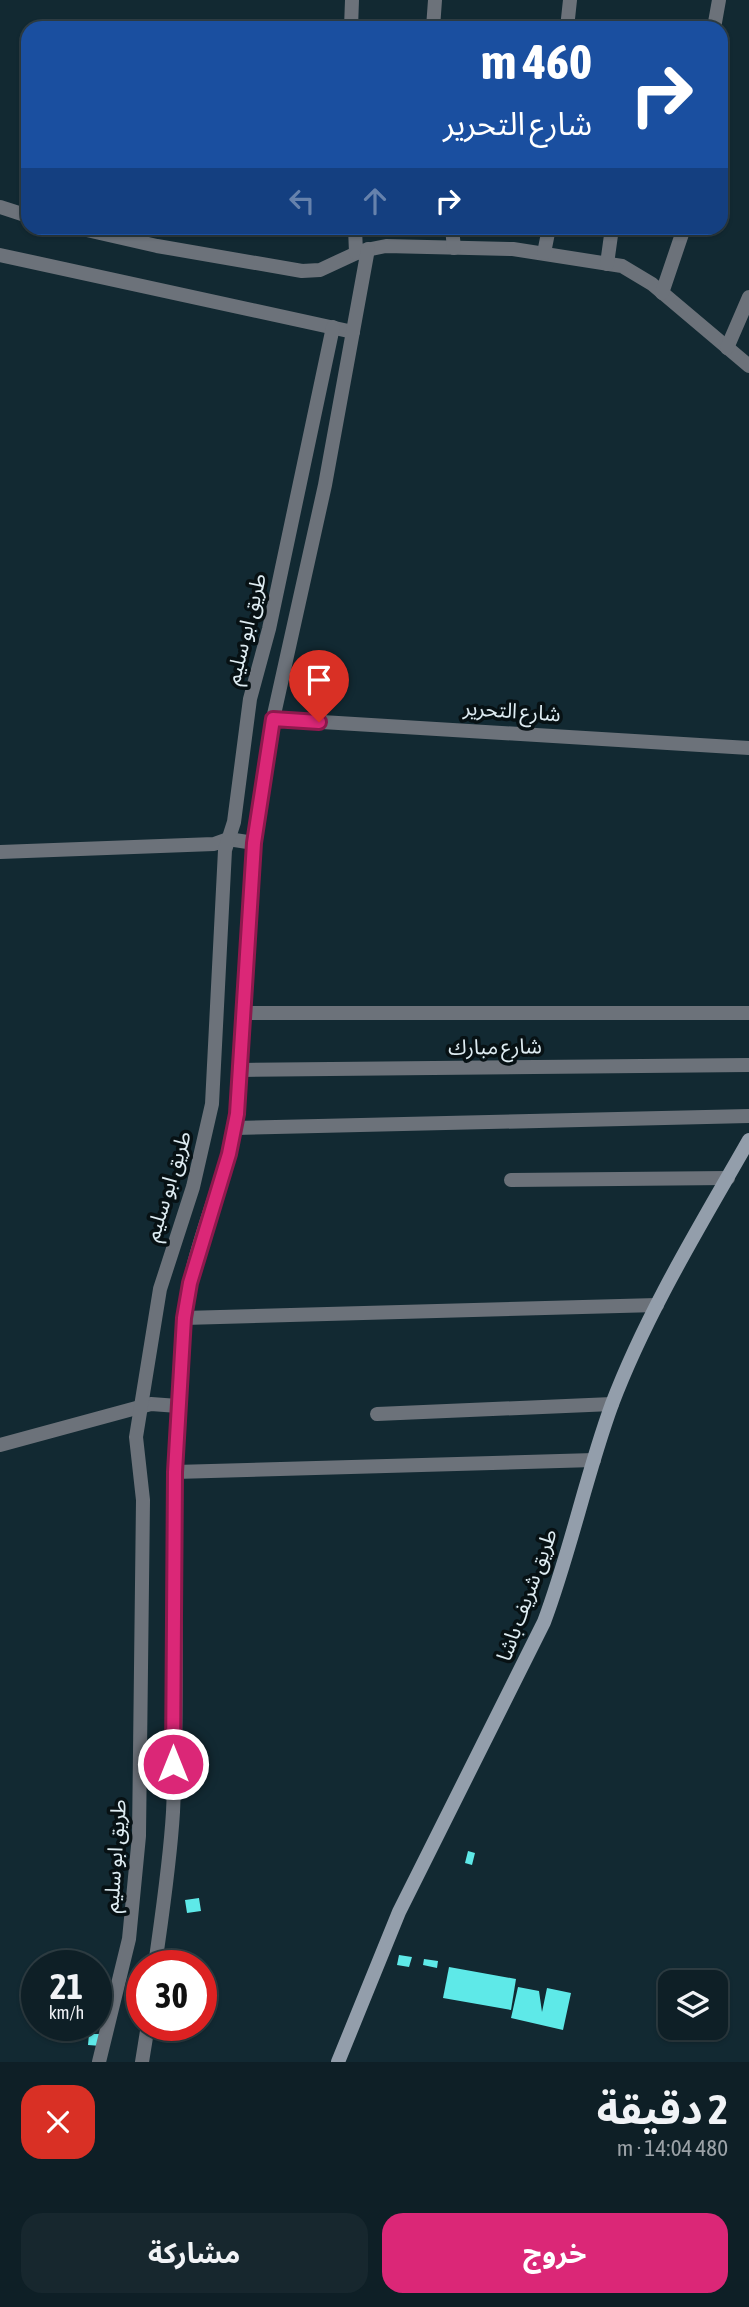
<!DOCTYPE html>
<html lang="ar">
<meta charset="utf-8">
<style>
body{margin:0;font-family:"Asap Condensed","Noto Sans Arabic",sans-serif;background:#17272e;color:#f1f3f6;direction:rtl;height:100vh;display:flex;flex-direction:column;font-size:26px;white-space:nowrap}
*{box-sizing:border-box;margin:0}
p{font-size:23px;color:#9ba2a7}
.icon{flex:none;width:38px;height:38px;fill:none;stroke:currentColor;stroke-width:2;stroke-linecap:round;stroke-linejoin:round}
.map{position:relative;height:2062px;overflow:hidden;direction:ltr}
.sheet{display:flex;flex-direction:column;background:#0e1f26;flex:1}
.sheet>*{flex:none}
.guide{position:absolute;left:21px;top:21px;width:707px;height:214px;border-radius:21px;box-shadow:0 2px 5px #0004,0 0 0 2px #2e3d43;direction:rtl;background:#1a4fa0;color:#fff;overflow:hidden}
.tools{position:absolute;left:658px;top:1970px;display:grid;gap:14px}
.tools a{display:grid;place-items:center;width:70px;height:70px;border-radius:14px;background:#0e1f26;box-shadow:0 2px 5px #0004,0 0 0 2px #2e3d43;font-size:35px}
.speed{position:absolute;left:21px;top:1950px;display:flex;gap:14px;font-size:35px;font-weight:700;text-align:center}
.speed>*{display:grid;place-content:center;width:91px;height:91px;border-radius:50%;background:#0e1f26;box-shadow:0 2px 5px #0004,0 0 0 2px #2e3d43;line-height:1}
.speed small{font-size:18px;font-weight:400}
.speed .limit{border:10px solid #d22;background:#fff;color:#111}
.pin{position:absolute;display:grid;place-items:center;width:60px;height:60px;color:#fff;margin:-72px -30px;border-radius:50% 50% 50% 0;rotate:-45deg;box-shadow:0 0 7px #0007}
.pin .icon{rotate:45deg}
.me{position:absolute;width:77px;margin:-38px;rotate:0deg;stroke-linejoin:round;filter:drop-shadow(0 0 5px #0008)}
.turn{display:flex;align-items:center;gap:24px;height:147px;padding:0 21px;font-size:32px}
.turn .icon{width:91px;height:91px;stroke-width:2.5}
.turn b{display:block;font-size:49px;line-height:60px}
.lanes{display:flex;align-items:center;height:66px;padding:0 21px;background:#0003;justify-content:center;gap:35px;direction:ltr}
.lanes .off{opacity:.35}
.round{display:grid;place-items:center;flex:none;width:74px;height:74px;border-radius:21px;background:#17272e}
.headline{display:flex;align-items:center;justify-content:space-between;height:119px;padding:0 21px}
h1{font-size:42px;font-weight:700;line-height:52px}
.cta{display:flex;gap:14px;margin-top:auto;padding:14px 21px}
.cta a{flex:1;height:80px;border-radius:21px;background:#db2777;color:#fff;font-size:28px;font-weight:700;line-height:80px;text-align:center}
.cta a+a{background:#17272e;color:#f1f3f6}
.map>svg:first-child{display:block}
.building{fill:#5ee9e8}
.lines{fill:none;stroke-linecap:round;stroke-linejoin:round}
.street{stroke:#6c727a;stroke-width:14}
.secondary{stroke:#939eab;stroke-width:14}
.route-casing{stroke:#8e194d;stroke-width:18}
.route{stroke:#db2777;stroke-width:12}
.labels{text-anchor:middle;stroke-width:7;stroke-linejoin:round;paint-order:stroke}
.street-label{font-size:21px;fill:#deecf2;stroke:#071114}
</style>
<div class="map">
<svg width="749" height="2062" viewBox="0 0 749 2062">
<rect width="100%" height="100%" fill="#122932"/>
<g class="building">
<polygon points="468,1851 475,1853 472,1865 465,1863"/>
<polygon points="199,1898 201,1911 187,1913 185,1900"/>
<polygon points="399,1955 412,1957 409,1967 397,1965"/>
<polygon points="424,1959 438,1961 437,1968 423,1965"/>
<polygon points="449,1967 516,1979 511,2010 443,1998"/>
<polygon points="518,1987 539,1991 542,2012 547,1988 571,1993 563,2030 511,2018"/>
<polygon points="89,2034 101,2034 101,2046 88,2045"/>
</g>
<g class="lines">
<g class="street">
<polyline points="351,28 352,0"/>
<polyline points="433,28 435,0"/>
<polyline points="567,28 570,0"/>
<polyline points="714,28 719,0"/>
<polyline points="0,207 28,216"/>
<polyline points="78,228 157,246 302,271 320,270 361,251 386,246 513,249 622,266 652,284 749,366"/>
<polyline points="355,228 356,253"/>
<polyline points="452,228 454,248"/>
<polyline points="544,253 549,228"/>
<polyline points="0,255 353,332"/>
<polyline points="607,264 612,228"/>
<polyline points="662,293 684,228"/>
<polyline points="727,348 749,297"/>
<polyline points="273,719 749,748"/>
<polyline points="0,852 214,844 228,839 254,843"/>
<polyline points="244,1013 749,1013"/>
<polyline points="241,1070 749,1065"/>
<polyline points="235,1128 749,1116"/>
<polyline points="511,1180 728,1178"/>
<polyline points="184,1318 657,1305"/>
<polyline points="377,1414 612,1404"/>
<polyline points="0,1445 151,1404 178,1406"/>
<polyline points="175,1472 594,1460"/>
<path d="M155,1965c7,-50 15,-102 18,-153 8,-164 -5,-329 11,-493 6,-70 41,-136 53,-205l17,-271 19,-124 52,-234 43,-236"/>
<polyline points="99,2062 129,1939 139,1836 143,1500 136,1437 160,1289 193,1187 212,1104 225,850 234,822 250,699 269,629 333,327"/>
<polyline points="142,2062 148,2025"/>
</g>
<path class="secondary" d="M338,2062l61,-150 145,-290c27,-72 42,-147 68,-218 35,-92 88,-178 137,-264"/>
</g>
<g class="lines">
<g class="route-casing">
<polyline id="route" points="173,1764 175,1472 184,1318 190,1283 229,1154 237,1114 254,843 273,719 319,722"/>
</g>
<use href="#route" class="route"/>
</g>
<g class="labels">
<g class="street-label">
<text transform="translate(246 629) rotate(-76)" y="7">طريق ابو سليم</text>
<text transform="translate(512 711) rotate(4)" y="7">شارع التحرير</text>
<text transform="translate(495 1047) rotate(-1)" y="7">شارع مبارك</text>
<text transform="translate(168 1186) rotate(-73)" y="7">طريق ابو سليم</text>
<text transform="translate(527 1595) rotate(-70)" y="7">طريق شريف باشا</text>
<text transform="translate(115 1856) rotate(-86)" y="7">طريق ابو سليم</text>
</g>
</g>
</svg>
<div class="tools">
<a><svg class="icon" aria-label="layers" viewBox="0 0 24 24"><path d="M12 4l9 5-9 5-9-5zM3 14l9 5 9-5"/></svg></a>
</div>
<div class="speed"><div>21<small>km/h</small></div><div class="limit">30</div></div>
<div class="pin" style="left:319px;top:722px;background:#d93025"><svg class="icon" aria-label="arrive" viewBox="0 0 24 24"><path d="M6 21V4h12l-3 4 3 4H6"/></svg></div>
<svg class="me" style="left:173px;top:1764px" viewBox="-20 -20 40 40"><circle r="17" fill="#db2777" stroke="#fff" stroke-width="3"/><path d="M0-11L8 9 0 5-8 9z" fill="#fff"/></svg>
<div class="guide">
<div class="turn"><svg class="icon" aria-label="right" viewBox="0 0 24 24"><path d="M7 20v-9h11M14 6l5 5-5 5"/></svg><div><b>460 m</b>شارع التحرير</div></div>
<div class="lanes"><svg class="icon off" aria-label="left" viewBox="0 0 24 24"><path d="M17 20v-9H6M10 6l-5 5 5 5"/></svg><svg class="icon off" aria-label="ahead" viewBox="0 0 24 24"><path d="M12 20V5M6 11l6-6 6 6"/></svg><svg class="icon" aria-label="right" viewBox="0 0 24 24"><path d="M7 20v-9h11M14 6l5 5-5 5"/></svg></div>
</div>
</div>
<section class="sheet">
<div class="headline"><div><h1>2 دقيقة</h1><p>480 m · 14:04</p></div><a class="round" style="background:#d93025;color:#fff"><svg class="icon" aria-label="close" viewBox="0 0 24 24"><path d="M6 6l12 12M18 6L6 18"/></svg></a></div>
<div class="cta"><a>خروج</a><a>مشاركة</a></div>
</section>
